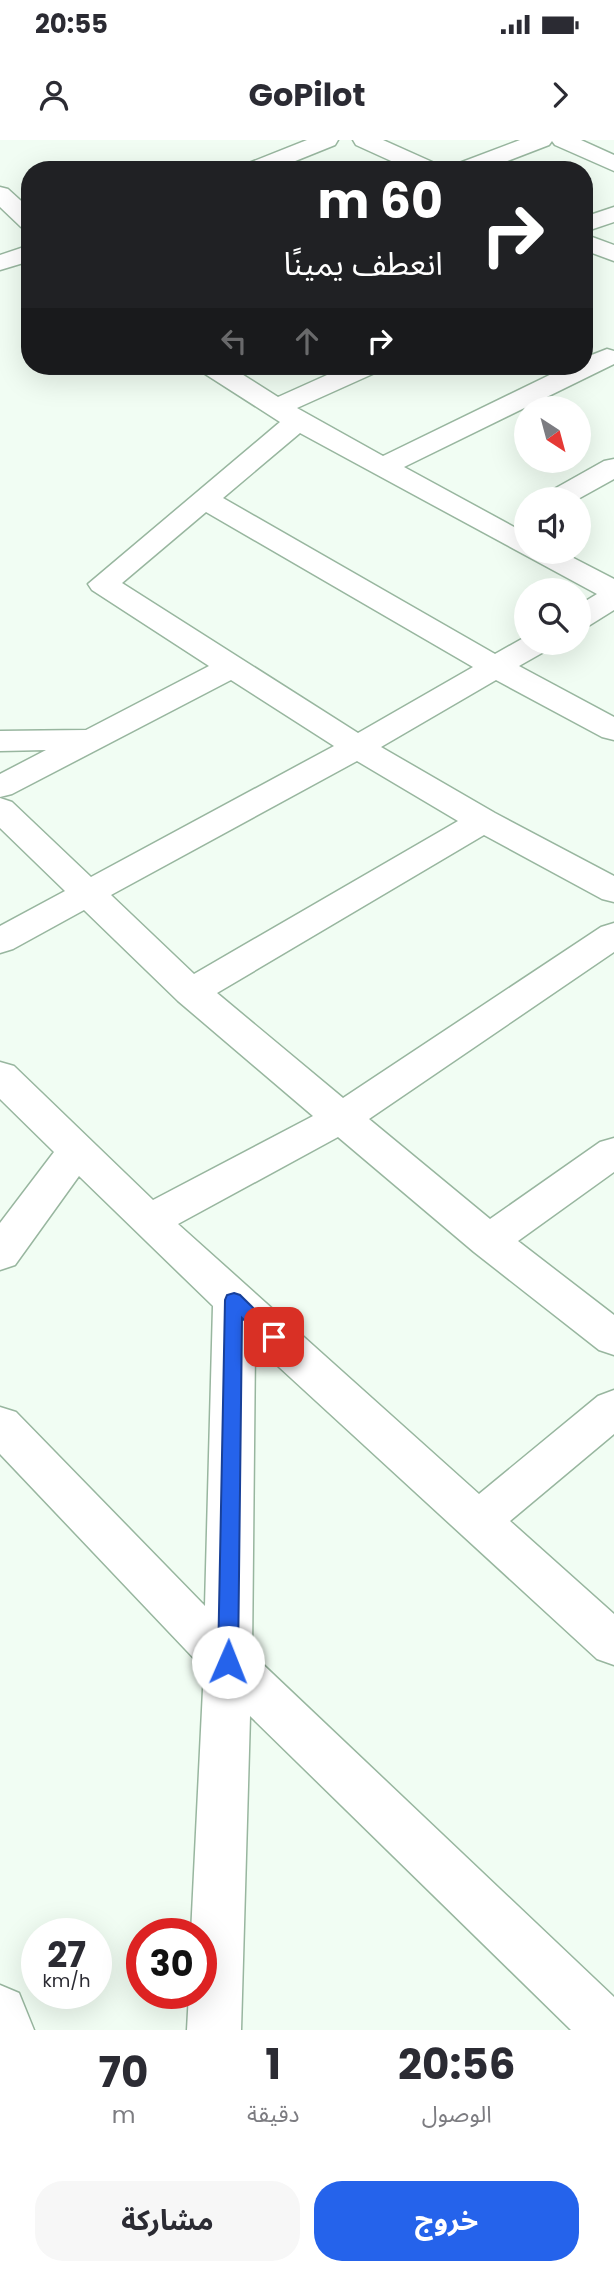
<!DOCTYPE html>
<html lang="ar">
<meta charset="utf-8">
<style>
body{margin:0;font-family:Poppins,"Noto Sans Arabic",sans-serif;background:#f7f7f7;color:#2b2b33;direction:rtl;height:100vh;display:flex;flex-direction:column;font-size:26px;white-space:nowrap}
*{box-sizing:border-box;margin:0}
p{font-size:23px;color:#7c7c81}
.icon{flex:none;width:38px;height:38px;fill:none;stroke:currentColor;stroke-width:2;stroke-linecap:round;stroke-linejoin:round}
.map{position:relative;height:1890px;overflow:hidden;direction:ltr}
.drawer{display:flex;flex-direction:column;background:#fff;flex:1}
.drawer>*{flex:none}
.guide{position:absolute;left:21px;top:21px;width:572px;height:214px;border-radius:28px;box-shadow:0 7px 28px #0002;direction:rtl;background:#202124;color:#fff;overflow:hidden}
.needle{width:46px;rotate:144deg}
.buttons{position:absolute;left:514px;top:256px;display:grid;gap:14px}
.buttons a{display:grid;place-items:center;width:77px;height:77px;border-radius:50%;background:#fff;box-shadow:0 7px 28px #0002;font-size:35px}
.speed{position:absolute;left:21px;top:1778px;display:flex;gap:14px;font-size:35px;font-weight:700;text-align:center}
.speed>*{display:grid;place-content:center;width:91px;height:91px;border-radius:50%;background:#fff;box-shadow:0 7px 28px #0002;line-height:1}
.speed small{font-size:18px;font-weight:400}
.speed .limit{border:10px solid #d22;background:#fff;color:#111}
.pin{position:absolute;display:grid;place-items:center;width:60px;height:60px;color:#fff;margin:-30px;border-radius:14px;box-shadow:0 4px 10px #0006}
.me{position:absolute;width:77px;margin:-38px;rotate:1deg;stroke-linejoin:round;filter:drop-shadow(0 0 5px #0008)}
.turn{display:flex;align-items:center;gap:24px;height:147px;padding:0 35px;font-size:32px}
.turn .icon{width:91px;height:91px;stroke-width:2.5}
.turn b{display:block;font-size:49px;line-height:60px}
.lanes{display:flex;align-items:center;height:66px;padding:0 35px;background:#0003;justify-content:center;gap:35px;direction:ltr}
.lanes .off{opacity:.35}
.eta{display:flex;justify-content:space-evenly;align-items:center;height:119px;text-align:center}
.eta b{font-size:42px;font-weight:700;line-height:49px}
.primary-button{display:flex;gap:14px;margin-top:auto;padding:14px 35px}
.primary-button a{flex:1;height:80px;border-radius:28px;background:#2563eb;color:#fff;font-size:28px;font-weight:700;line-height:80px;text-align:center}
.primary-button a+a{background:#f7f7f7;color:#2b2b33}
.status{display:flex;justify-content:space-between;align-items:center;height:49px;padding:0 35px;background:#fff;direction:ltr}
.status svg{height:19px;fill:currentColor}
header{display:flex;justify-content:space-between;align-items:center;height:91px;padding:0 35px;background:#fff;font-size:32px;font-weight:700}
.map>svg:first-child{display:block}
.lines{fill:none;stroke-linecap:round;stroke-linejoin:round}
.street-casing{stroke:#98b69f;stroke-width:3}
.street{fill:#fff;fill-rule:evenodd}
.route{fill:#2563eb;stroke:#184099;stroke-width:2}
</style>
<div class="status"><b>20:55</b><svg viewBox="0 0 49 12"><path d="M0 12V9h3v3zM5 12V6h3v6zM10 12V3h3v9zM15 12V0h3v12zM26 1h20v11H26zM47 4h2v5h-2z"/></svg></div>
<header><svg class="icon" aria-label="forward" viewBox="0 0 24 24"><path d="M9 5l7 7-7 7"/></svg>GoPilot<svg class="icon" aria-label="person" viewBox="0 0 24 24"><circle cx="12" cy="8" r="4"/><path d="M4 21q1-7 8-7t8 7"/></svg></header>
<div class="map">
<svg width="614" height="1890" viewBox="0 0 614 1890">
<rect width="100%" height="100%" fill="#f1fdf3"/>
<g class="lines">
<g class="street-casing">
<g id="street">
<polygon points="307,0 338,0 335,5 273,30 241,30 244,25"/>
<polygon points="353,0 383,0 439,25 442,30 411,30 356,5"/>
<polygon points="520,0 581,0 614,15 614,31 555,5 552,1 549,5 484,30 451,30 454,25"/>
<polygon points="0,47 8,49 30,69 30,89 21,87 0,67"/>
<polygon points="614,67 614,82 584,92 584,77"/>
<polygon points="584,94 614,105 614,121 584,110"/>
<polygon points="30,105 30,121 0,130 0,115"/>
<path d="M607,209l7,2v13l-210,103 123,67v17h33l54,28v31l-24,15 -11,2v-22l18,-11 -297,-161 -77,65 272,156 32,-18v6h26l-4,7 -30,17 95,51v23l-12,-3 -106,-57 -115,67 114,66 119,63v26l-12,-3 -118,-64 -267,158 126,105 258,-171 13,-4v29l-245,167 121,100 110,-77 14,-4v34l-96,69 96,74v40l-15,-5 -125,-98 -136,-115 -160,87 301,270 119,-98 16,-6v44l-104,87 104,93v51l-17,-6 -342,-314 -3,309 362,343v33h-43l-321,-314 -9,314h-54l2,-37h12v-59h-10l13,-265 -204,-215v-47l16,5 189,194 8,-300 -134,-130 -64,89 -15,5v-47l54,-71 -54,-53v-37l14,4 139,134 160,-84 -135,-115 -94,-91 -71,39 -13,4v-27l65,-35 -65,-63v-30l12,4 79,75 243,-131 -103,-66 -219,114 -12,3v-23l46,-24 -46,1v-20l86,-1 123,-64 -117,-76 -4,-6 192,-162 -78,-50 -4,-6h31l49,31 69,-31h34l-4,6 -80,36 86,48 185,-90h16v-8zM206,372l267,155 -115,66 -236,-150zM357,621l101,60 -264,153 -83,-79z"/>
<polygon points="614,319 614,339 578,359 543,359 547,353 604,321"/>
<polygon points="0,1845 19,1853 34,1890 0,1890"/>
</g>
</g>
<use href="#street" class="street"/>
</g>
<polygon class="route" points="234,1153 240,1155 283,1197 281,1202 268,1202 242,1178 238,1522 235,1528 228,1530 221,1528 218,1522 225,1160 227,1155"/>
</svg>
<div class="buttons">
<a><svg class="needle" viewBox="-14 -14 28 28"><path d="M0-13l5 13h-10z" fill="#e53935"/><path d="M0 13l5-13h-10z" fill="#7c7c81"/></svg></a>
<a><svg class="icon" aria-label="sound" viewBox="0 0 24 24"><path d="M4 9h4l5-4v14l-5-4H4zM17 9q2 3 0 6"/></svg></a>
<a><svg class="icon" aria-label="search" viewBox="0 0 24 24"><circle cx="10" cy="10" r="6"/><path d="M15 15l6 6"/></svg></a>
</div>
<div class="speed"><div>27<small>km/h</small></div><div class="limit">30</div></div>
<div class="pin" style="left:274px;top:1197px;background:#d93025"><svg class="icon" aria-label="arrive" viewBox="0 0 24 24"><path d="M6 21V4h12l-3 4 3 4H6"/></svg></div>
<svg class="me" style="left:228px;top:1522px" viewBox="-20 -20 40 40"><circle r="19" fill="#fff"/><path d="M0-13L10 11 0 6-10 11z" fill="#2563eb"/></svg>
<div class="guide">
<div class="turn"><svg class="icon" aria-label="right" viewBox="0 0 24 24"><path d="M7 20v-9h11M14 6l5 5-5 5"/></svg><div><b>60 m</b>انعطف يمينًا</div></div>
<div class="lanes"><svg class="icon off" aria-label="left" viewBox="0 0 24 24"><path d="M17 20v-9H6M10 6l-5 5 5 5"/></svg><svg class="icon off" aria-label="ahead" viewBox="0 0 24 24"><path d="M12 20V5M6 11l6-6 6 6"/></svg><svg class="icon" aria-label="right" viewBox="0 0 24 24"><path d="M7 20v-9h11M14 6l5 5-5 5"/></svg></div>
</div>
</div>
<section class="drawer">
<div class="eta">
<div><b>20:56</b><p>الوصول</p></div>
<div><b>1</b><p>دقيقة</p></div>
<div><b>70</b><p>m</p></div>
</div>
<div class="primary-button"><a>خروج</a><a>مشاركة</a></div>
</section>
